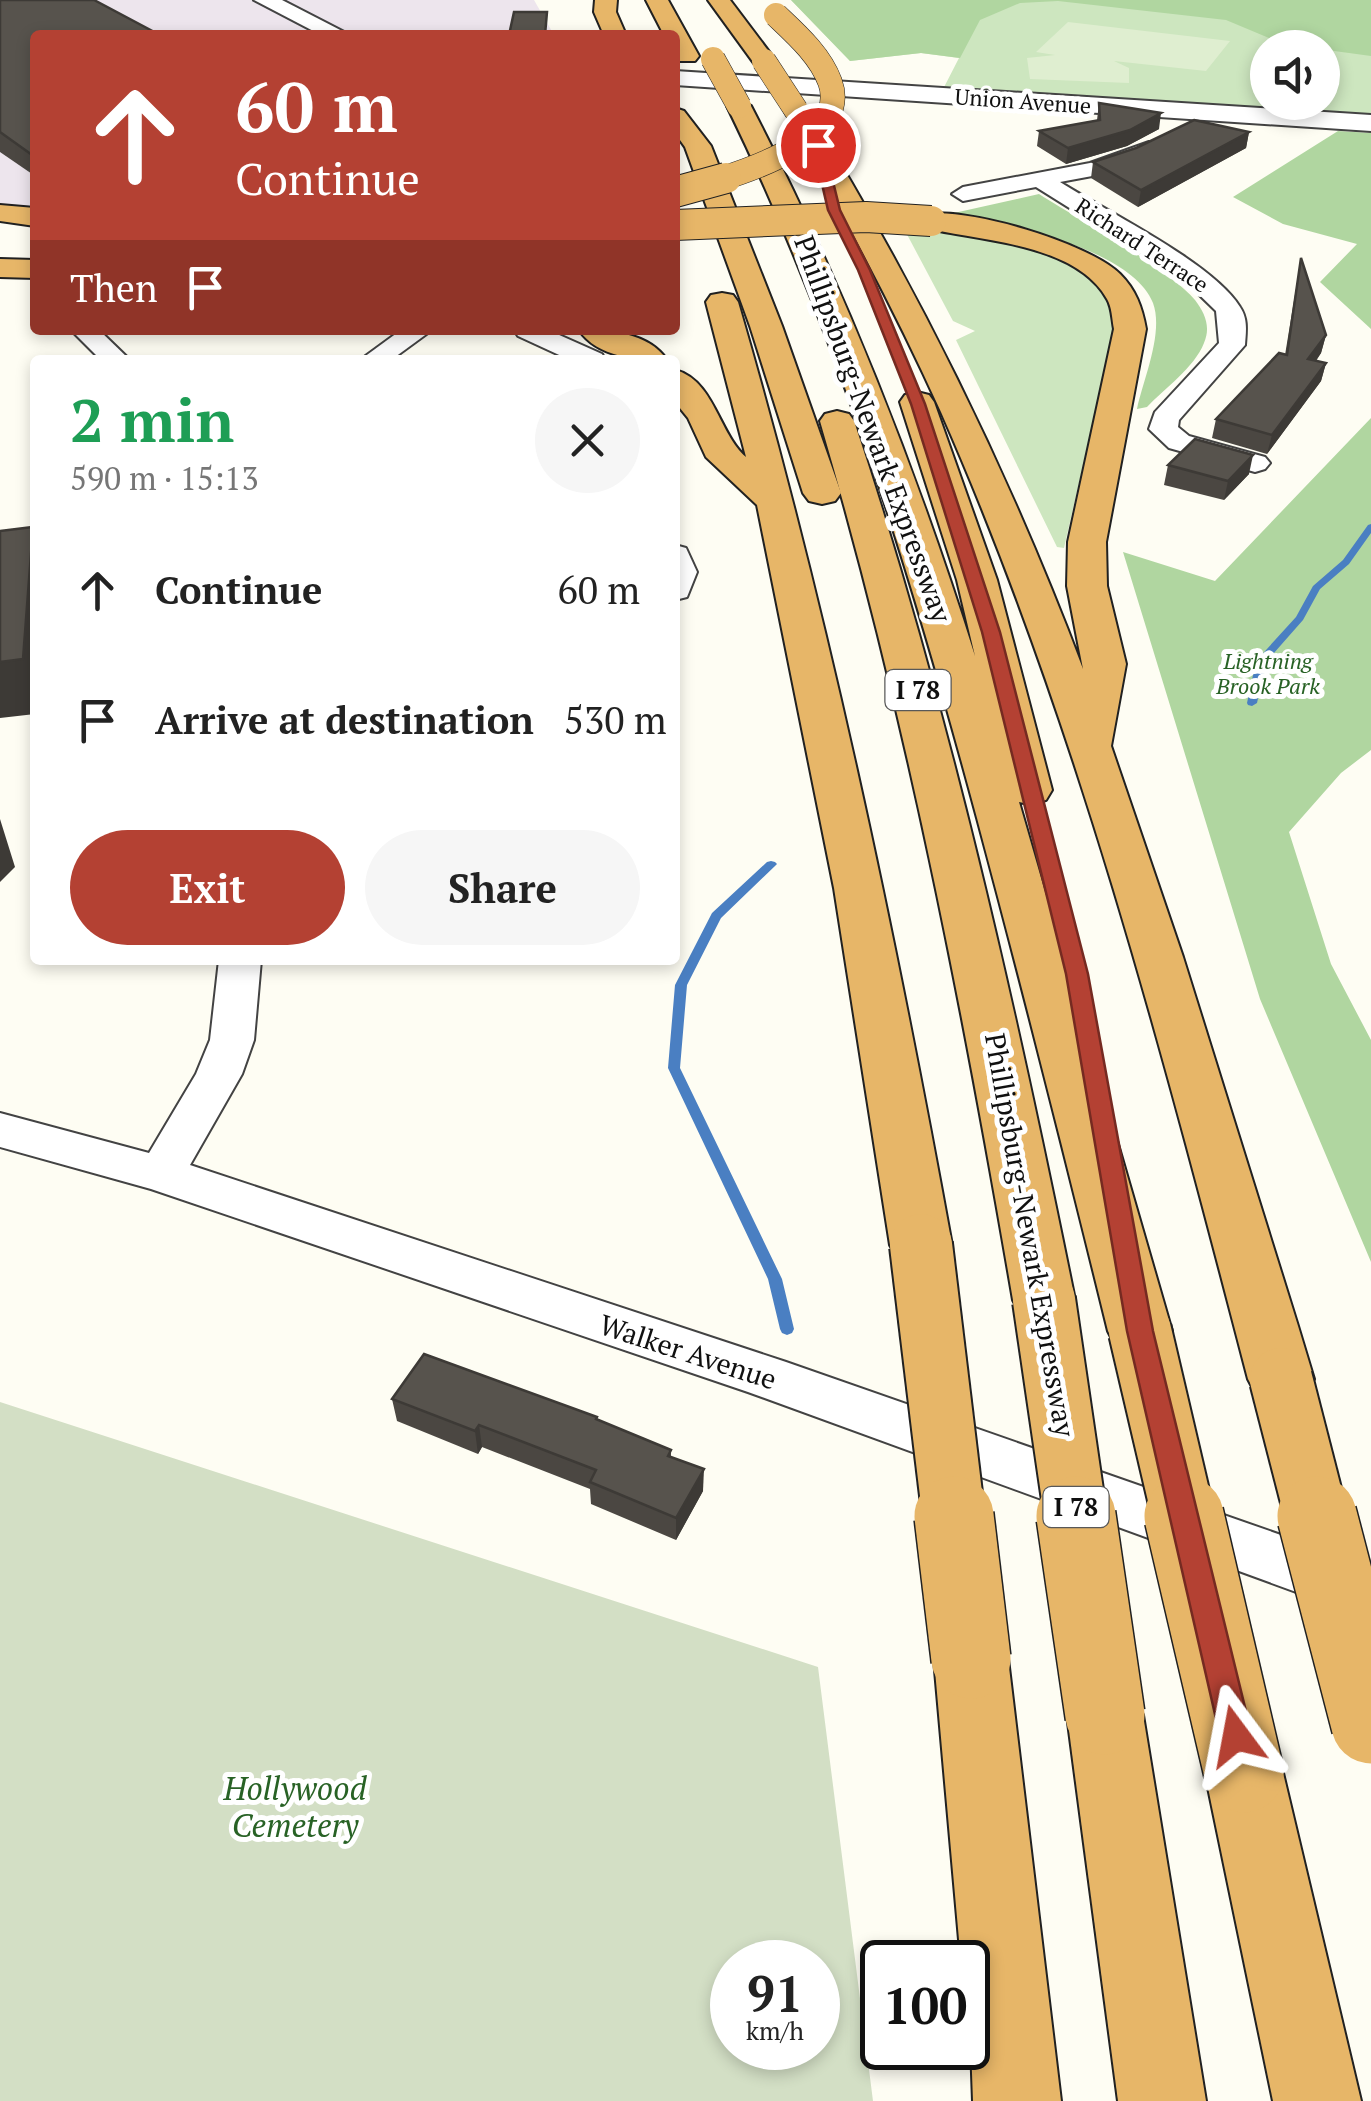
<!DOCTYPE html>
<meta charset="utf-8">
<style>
body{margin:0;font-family:"PT Serif",serif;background:#f6f6f6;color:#222;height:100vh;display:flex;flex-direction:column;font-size:38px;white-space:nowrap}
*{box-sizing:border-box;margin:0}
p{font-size:32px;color:#767676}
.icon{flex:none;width:55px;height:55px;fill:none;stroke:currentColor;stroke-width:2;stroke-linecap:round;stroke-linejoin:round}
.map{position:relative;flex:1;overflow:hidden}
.panel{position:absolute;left:30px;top:355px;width:650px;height:610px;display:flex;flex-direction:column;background:#fff;border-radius:10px;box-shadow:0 5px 15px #0003}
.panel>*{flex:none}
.hud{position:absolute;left:30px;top:30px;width:650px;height:305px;border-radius:10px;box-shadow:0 5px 15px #0003;background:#b44133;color:#fff;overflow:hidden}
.tools{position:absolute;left:1250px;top:30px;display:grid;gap:20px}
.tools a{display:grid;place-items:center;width:90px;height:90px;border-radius:50%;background:#fff;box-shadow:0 5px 15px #0003;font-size:50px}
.speed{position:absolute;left:710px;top:1940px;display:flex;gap:20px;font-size:50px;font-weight:700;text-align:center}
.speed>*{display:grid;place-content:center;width:130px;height:130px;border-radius:50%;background:#fff;box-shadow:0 5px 15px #0003;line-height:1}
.speed small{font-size:25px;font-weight:400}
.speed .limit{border:5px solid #111;border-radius:15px;background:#fff;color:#111}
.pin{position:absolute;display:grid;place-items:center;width:85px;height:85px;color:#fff;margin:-42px;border:5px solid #fff;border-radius:50%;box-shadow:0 2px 10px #0007}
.me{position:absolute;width:110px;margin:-55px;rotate:347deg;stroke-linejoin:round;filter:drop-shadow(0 0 8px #0008)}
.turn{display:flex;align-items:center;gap:35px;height:210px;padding:0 40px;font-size:45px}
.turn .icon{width:130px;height:130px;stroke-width:2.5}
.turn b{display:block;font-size:70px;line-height:85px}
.then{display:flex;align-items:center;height:95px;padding:0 40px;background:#0003;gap:20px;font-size:38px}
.round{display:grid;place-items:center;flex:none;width:105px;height:105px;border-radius:52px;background:#f6f6f6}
.head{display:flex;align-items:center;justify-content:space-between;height:170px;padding:0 40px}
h1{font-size:60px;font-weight:600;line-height:75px;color:#1e9e55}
.button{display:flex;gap:20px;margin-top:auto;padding:20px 40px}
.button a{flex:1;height:115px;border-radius:60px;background:#b44133;color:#fff;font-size:40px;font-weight:600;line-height:115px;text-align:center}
.button a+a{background:#f6f6f6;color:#222}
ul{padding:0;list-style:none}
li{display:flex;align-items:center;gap:30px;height:130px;padding:0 40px}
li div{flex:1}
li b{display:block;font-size:38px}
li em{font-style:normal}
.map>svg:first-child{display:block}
.industrial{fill:#ede5ed}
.green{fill:#cde6bf;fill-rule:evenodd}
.forest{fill:#b0d6a0}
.cemetery{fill:#d3dfc5;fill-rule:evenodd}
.pitch{fill:#dfeed0}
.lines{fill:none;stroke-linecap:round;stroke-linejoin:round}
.stream{fill:#4a7fc2;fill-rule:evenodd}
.minor-casing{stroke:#434343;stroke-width:4}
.tertiary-casing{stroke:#434343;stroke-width:4}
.motorway-casing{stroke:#212121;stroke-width:4}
.minor{fill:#fff;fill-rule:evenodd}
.tertiary{fill:#fff;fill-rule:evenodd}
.motorway{fill:#e7b668;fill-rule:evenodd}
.motorway-bridge-far3-casing{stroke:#212121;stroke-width:25;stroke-linecap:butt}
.motorway-bridge-far2-casing{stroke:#212121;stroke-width:32;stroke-linecap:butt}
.motorway-bridge-far1-casing{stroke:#212121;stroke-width:66;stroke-linecap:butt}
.motorway-bridge-casing{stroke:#212121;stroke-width:82;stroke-linecap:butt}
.motorway-bridge-far3{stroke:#e7b668;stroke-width:24}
.motorway-bridge-far2{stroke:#e7b668;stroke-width:30}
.motorway-bridge-far1{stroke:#e7b668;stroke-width:62}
.motorway-bridge{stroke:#e7b668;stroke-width:79}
.wall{fill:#4b4742}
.shaded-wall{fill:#3d3a36}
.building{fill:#57534d;stroke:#3d3a36;stroke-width:2.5}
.route{fill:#b44133;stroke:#752a21;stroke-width:2.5}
.labels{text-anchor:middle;stroke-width:10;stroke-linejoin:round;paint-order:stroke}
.far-street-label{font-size:22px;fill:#101010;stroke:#fff}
.far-park-label{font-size:22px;font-style:italic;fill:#286225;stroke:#fff}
.shield{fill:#fff;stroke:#585858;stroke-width:2.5}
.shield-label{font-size:25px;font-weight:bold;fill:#101010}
.street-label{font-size:28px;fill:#101010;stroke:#fff}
.near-park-label{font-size:32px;font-style:italic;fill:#286225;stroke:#fff}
</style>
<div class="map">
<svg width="1371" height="2101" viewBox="0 0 1371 2101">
<rect width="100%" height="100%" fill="#fefdf3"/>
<polygon class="industrial" points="0,0 534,0 554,35 35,35 35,209 0,205"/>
<g class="green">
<path d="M791,0h580v123l-431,-28 19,-37 -38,-5 -71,8zM1268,48h54v54h-54z"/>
<path d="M902,225c63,5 212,21 212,105l-50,218 -7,-1 -101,-207 19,-9 -22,-10z"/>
</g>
<g class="forest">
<polygon points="791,0 1371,0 1371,56 1283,44 1226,20 1058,1 1020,3 980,20 960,58 921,53 850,61"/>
<polygon points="1338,131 1371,133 1371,329 1320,282 1357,244 1283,224 1233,197"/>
<path d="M1039,194c39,25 129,74 156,106 10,13 16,27 9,43 -10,25 -39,45 -57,64l-10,2c6,-29 27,-76 16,-106 -22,-55 -147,-79 -199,-90z"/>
<polygon points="1371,418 1371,750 1341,773 1289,832 1331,964 1371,1040 1371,1262 1260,999 1123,552 1215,581"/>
</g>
<path class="cemetery" d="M0,1402l818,265 55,434h-873zM732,1962h86v86h-86z"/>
<polygon class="pitch" points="1068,22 1230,41 1206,71 1114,61 1129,68 1129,83 1030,79 1027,58 1055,55 1036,52"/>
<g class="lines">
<g class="stream">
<polygon points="1371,524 1371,533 1349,564 1320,589 1303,620 1266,662 1257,703 1252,706 1248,705 1247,703 1256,661 1296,617 1313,586 1343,560 1368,525"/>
<polygon points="771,861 775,862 777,864 775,866 721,918 687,985 680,1068 782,1279 794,1329 792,1333 787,1335 782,1333 780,1329 768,1279 668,1068 675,985 712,913 767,862"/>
</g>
<g class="minor-casing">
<g id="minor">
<path d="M1149,142l11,6 -3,5 -54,21 -43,8c46,29 153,81 180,125 8,12 6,24 5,38l-66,75 -1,7 11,9 76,21 5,6 -5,6 -10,3 -86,-24 -20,-19 6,-17 64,-69 -3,-32 -33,-32 -147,-92 -73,14 -11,-7 11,-7 127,-24z"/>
<polygon points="71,330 99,330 130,360 101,360"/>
<polygon points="401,330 432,330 391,360 360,360"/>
<polygon points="514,330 548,330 602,354 605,360 570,360 518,336"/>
<polygon points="675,545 686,548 697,572 687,597 675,600"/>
<polygon points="219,960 261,960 254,1040 242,1074 190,1165 786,1362 1364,1564 1371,1580 1364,1602 1343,1609 748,1392 151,1189 0,1147 0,1113 149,1153 196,1074 210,1040"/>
</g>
</g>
<g class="tertiary-casing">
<g id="tertiary">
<polygon points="254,0 282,0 350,35 321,35"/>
<polygon points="675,71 1371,115 1371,131 675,85"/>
</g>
</g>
<g class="motorway-casing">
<g id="motorway">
<polygon points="595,0 617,0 616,12 626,35 604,35 594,12"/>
<polygon points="646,0 668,0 699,56 695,61 679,61 675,35 664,35"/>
<polygon points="708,0 730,0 776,61 772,66 756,66"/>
<path d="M739,99l12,7c92,177 164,360 224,550l-18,-76 -57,-178 5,-7 12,-3 12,3 5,7 63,178 55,210 -6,10 -17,4 -10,-2 153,529 -9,18 -23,7 -23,-7 -9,-18c-42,-171 -85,-342 -131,-513 -66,-245 -139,-484 -250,-712z"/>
<path d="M796,103l12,7c110,178 201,363 275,559l-16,-83 1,-44 46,-213c-2,-10 -2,-22 -7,-30 -32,-57 -131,-58 -186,-72l-4,-6 4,-6c42,-10 168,28 199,59 16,16 22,33 26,55l-40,213 1,44 19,78 -15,82 72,211 115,369 16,53 -10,19 -23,8 -23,-8 -10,-19c-84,-322 -172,-662 -307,-967 -47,-104 -100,-203 -157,-302z"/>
<polygon points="675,108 684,111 711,146 782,326 841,493 835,501 822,504 809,501 803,493 750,326 685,147 675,133"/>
<polygon points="0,205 35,208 35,226 0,221"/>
<polygon points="0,259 35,260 35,278 0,277"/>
<path d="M722,293l11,2 5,7c90,310 156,625 214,943l-9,16 -22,7 -22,-7 -9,-16 -56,-357 -77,-383 -51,-48 -18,-39 -13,-16v-32c39,10 44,64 71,87l-40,-155 5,-7z"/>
<path d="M579,330c30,0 69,2 88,30 -30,0 -69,-2 -88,-30z"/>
<path d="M837,411l12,3 5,7c95,288 161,582 221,879l-9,17 -22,8 -22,-8 -9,-17c-51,-297 -108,-590 -193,-879l5,-7z"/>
<polygon points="971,1625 997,1635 1008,1659 1061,2101 973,2101 968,1962 961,1962 934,1659 945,1635"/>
<polygon points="1105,1679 1132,1690 1143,1715 1206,2101 1118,2101 1067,1715 1078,1690"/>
<polygon points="1244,1735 1272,1746 1283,1773 1361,2101 1273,2101 1205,1773 1216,1746"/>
</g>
</g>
<use href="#minor" class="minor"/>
<use href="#tertiary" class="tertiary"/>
<use href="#motorway" class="motorway"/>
<g class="motorway-bridge-far3-casing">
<g id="motorway-bridge-far3">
<polyline points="713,59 739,106"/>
<polyline points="764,61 796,110"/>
<path d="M718,180c38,-12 132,-43 112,-98 -10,-27 -34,-48 -54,-67"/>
</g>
</g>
<g class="motorway-bridge-far2-casing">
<g id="motorway-bridge-far2">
<polyline points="675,192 726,178"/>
<polyline points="675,225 866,217 931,221"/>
</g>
</g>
<g class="motorway-bridge-far1-casing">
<g id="motorway-bridge-far1">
<polyline points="921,1245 954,1519"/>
<polyline points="1044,1300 1076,1519"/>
<polyline points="1140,1331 1184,1519"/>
<polyline points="1281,1379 1317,1519"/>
</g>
</g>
<g class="motorway-bridge-casing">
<g id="motorway-bridge">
<polyline points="954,1516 971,1659"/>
<polyline points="1076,1516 1105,1715"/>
<polyline points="1184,1516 1244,1773"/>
<polyline points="1317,1516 1371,1724"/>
</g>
</g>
<use href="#motorway-bridge-far3" class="motorway-bridge-far3"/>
<use href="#motorway-bridge-far2" class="motorway-bridge-far2"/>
<use href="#motorway-bridge-far1" class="motorway-bridge-far1"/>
<use href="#motorway-bridge" class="motorway-bridge"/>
</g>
<g class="wall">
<polygon points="0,0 35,35 35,176 0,152"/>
<polygon points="1099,103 1159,129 1127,146 1066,164 1037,146 1039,131 1097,120"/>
<polygon points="1249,132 1246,148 1138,207 1091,178 1093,162"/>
<polygon points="1301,258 1326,335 1321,353 1316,361 1326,363 1321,381 1267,454 1212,438 1216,419 1285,355"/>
<polygon points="1168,465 1249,474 1224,500 1164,485"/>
<polygon points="392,1399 597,1417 598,1420 671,1450 671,1457 703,1491 676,1540 591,1504 590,1489 482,1447 478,1454 397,1421"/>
</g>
<g class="shaded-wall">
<polygon points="1161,113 1159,129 1127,146 1066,164 1068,148"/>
<polygon points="1249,132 1246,148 1138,207 1141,190"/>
<polygon points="1326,335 1321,353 1304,377 1308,359"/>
<polygon points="1326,363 1321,381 1267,454 1272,435"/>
<polygon points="1253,455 1249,474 1224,500 1228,481"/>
<polygon points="33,527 35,537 35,714 0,718 0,662"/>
<polygon points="0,819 15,867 0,882"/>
<polygon points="479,1425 482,1447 478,1454 475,1431"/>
<polygon points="704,1469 703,1491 676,1540 676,1518"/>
</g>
<g class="building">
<polygon points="0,0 94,0 160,35 35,35 35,157 0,132"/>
<polygon points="514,12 547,12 545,35 509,35"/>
<polygon points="1099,103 1161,113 1130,130 1068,148 1039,131 1100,120"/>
<polygon points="1194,120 1249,132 1141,190 1093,162 1136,148"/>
<polygon points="1301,258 1326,335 1308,359 1326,363 1272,435 1216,419 1279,353 1287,355"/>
<polygon points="1195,439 1253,455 1228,481 1168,465"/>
<polygon points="33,527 23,659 0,662 0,531"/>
<polygon points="424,1354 597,1417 596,1419 671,1450 668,1456 704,1469 676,1518 590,1482 596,1470 479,1425 475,1431 392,1399"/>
</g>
<polygon class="route" points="818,142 824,145 840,210 870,270 925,404 1000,632 1088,974 1153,1331 1252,1736 1247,1747 1236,1751 1225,1747 1220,1736 1127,1331 1066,974 982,632 911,404 858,270 828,210 813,145"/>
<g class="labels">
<g class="far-street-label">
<text transform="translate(1023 101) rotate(4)" y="8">Union Avenue</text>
<text transform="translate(1142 245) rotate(33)" y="8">Richard Terrace</text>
</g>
<g class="far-park-label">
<text x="1268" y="669">Lightning<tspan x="1268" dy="25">Brook Park</tspan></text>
</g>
<g class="shield">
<rect x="885.5" y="670" width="65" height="40" rx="8"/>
<rect x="1043.5" y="1487" width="65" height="40" rx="8"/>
</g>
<g class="shield-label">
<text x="918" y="699">I 78</text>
<text x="1076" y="1516">I 78</text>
</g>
<g class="street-label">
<text transform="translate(873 429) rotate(70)" y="10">Phillipsburg-Newark Expressway</text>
<text transform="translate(1030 1235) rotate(80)" y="10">Phillipsburg-Newark Expressway</text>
<text transform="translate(688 1352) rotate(18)" y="10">Walker Avenue</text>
</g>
<g class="near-park-label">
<text x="295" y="1800">Hollywood<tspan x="295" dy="37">Cemetery</tspan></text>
</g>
</g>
</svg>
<div class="tools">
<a><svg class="icon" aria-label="sound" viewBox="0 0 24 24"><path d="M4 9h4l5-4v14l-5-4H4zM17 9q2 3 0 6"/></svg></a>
</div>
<div class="speed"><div>91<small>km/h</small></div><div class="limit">100</div></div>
<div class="pin" style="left:818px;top:145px;background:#d93025"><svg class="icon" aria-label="arrive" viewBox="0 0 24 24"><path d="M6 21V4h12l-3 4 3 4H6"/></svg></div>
<svg class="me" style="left:1236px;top:1736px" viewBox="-20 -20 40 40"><path d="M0-17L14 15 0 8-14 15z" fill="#b44133" stroke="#fff" stroke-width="4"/></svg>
<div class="hud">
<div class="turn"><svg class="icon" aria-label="ahead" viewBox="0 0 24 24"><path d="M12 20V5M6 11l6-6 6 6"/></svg><div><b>60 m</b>Continue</div></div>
<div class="then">Then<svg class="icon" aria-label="arrive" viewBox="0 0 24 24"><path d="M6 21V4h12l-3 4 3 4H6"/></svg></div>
</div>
<section class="panel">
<div class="head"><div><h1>2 min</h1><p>590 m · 15:13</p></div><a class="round"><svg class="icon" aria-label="close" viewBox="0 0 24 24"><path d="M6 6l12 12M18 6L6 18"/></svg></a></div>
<ul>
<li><svg class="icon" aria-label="ahead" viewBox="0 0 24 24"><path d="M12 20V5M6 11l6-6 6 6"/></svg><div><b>Continue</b></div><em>60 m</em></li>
<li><svg class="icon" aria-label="arrive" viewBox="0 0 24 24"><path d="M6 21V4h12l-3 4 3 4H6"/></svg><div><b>Arrive at destination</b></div><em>530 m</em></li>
</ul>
<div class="button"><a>Exit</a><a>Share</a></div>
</section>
</div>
